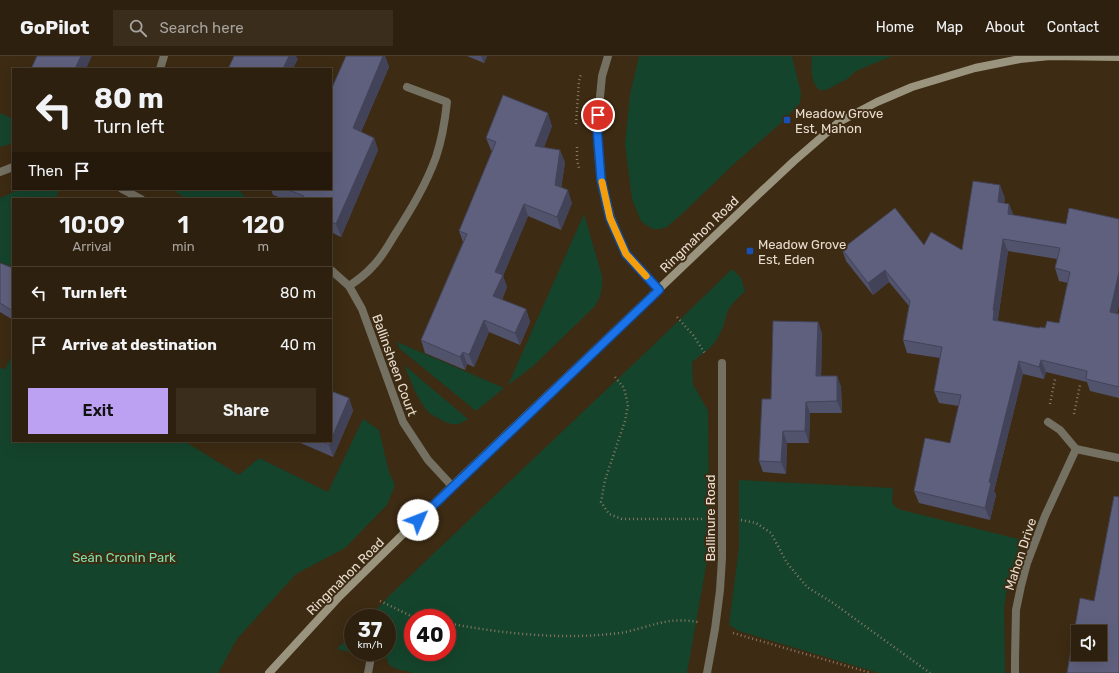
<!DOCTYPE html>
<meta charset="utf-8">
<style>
body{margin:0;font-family:Rubik,sans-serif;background:#3a2d1c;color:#f1f3f6;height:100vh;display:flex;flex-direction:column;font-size:15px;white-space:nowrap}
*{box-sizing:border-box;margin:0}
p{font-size:13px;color:#a7a39e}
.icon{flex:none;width:22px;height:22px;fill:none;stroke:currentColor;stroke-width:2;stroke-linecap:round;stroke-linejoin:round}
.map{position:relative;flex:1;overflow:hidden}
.side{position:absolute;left:12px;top:142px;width:320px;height:244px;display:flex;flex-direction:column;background:#2e200e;border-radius:0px;box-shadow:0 4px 16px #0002,0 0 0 1px #493e2e}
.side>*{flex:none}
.banner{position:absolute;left:12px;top:12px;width:320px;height:122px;border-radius:0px;box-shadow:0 4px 16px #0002,0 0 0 1px #493e2e;background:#2e200e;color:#f1f3f6;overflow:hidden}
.fabs{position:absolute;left:1071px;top:569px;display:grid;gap:8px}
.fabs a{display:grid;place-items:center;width:36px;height:36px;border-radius:0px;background:#2e200e;box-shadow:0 4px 16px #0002,0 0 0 1px #493e2e;font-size:20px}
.speed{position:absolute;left:344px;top:553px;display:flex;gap:8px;font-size:20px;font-weight:700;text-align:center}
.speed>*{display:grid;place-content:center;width:52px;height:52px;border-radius:50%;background:#2e200e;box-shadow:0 4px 16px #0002,0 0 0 1px #493e2e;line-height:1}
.speed small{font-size:10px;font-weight:400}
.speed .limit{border:6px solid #d22;background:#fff;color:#111}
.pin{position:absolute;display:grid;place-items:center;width:34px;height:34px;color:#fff;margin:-17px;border:2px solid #fff;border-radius:50%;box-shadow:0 1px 4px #0007}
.me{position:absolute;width:44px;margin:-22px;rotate:46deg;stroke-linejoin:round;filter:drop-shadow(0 0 3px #0008)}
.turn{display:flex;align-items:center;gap:14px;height:84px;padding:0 16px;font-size:18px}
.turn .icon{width:52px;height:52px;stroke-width:2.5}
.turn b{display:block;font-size:28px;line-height:34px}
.then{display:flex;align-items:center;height:38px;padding:0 16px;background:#0003;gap:8px;font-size:15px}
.eta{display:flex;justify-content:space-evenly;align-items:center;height:68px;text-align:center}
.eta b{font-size:24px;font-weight:600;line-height:28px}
.cta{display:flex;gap:8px;margin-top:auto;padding:8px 16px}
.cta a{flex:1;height:46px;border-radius:0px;background:#bca0f2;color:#111;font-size:16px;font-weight:600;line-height:46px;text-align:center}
.cta a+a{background:#3a2d1c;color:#f1f3f6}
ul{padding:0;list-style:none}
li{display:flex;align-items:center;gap:12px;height:52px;padding:0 16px;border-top:1px solid #493e2e}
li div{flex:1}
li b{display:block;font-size:15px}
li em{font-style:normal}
header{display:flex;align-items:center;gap:24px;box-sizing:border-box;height:56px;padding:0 20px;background:#2e200e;border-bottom:1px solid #493e2e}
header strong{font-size:19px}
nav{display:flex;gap:22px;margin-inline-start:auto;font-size:14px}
.search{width:280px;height:36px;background:#3a2d1c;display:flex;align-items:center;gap:10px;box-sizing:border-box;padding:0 14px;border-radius:0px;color:#a7a39e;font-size:15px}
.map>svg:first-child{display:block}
.green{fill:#15442c;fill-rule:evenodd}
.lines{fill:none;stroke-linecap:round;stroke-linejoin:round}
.path{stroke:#887965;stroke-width:2.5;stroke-dasharray:1 3;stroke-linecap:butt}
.street{stroke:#747062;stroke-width:8}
.secondary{stroke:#9a947e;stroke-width:8}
.wall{fill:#51536c;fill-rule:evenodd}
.shaded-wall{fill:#424358}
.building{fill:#5e607d;stroke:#424358;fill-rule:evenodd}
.route-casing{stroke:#114b97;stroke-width:10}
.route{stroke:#1a73e8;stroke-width:7}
.slow{stroke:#f59e0b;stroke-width:7}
.transit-dot{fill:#1a4fb4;stroke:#3d2b13;stroke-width:1.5}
.labels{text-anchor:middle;stroke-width:4;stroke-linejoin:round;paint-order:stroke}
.poi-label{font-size:13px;fill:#e9ddcf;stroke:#3d2b13;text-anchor:start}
.street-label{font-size:13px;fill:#e9ddcf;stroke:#3d2b13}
.park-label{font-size:13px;fill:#7fe0aa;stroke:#3d2b13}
</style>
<header>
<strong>GoPilot</strong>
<div class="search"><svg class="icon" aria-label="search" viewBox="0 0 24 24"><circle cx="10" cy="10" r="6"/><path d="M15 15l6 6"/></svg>Search here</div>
<nav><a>Home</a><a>Map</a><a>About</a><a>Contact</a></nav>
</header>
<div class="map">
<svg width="1119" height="617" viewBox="0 0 1119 617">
<rect width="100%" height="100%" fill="#3d2b13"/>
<g class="green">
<polygon points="639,0 792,0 801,37 800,47 781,67 734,108 684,156 667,171 660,173 653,173 646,169 641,165 632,143 625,88 630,39"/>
<path d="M812,0h80l-36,15 -9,8 -21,11h-7c-9,-10 -8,-22 -7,-34z"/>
<polygon points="0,57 13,63 13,87 0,91"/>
<polygon points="20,133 60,133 55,143 13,143 13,211 0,206 0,142"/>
<polygon points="171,133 238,133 247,143 187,143"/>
<path d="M584,158l18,62c0,14 0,20 -8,31l-62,60 -24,18z"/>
<path d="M732,213l9,9 4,13 -11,11 -6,8 -5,17 -6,12 -6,8 -19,15 1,22 15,27 1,96v42l-22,124h-273l-17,-4 -8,-4 -3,-9 3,-21 -2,-1v-16h-19l23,-24 274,-260zM413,562h34v34h-34z"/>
<polygon points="397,286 504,332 476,355 399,292"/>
<polygon points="13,298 13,385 184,385 239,419 259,402 328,436 363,363 379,374 389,416 395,429 387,449 345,492 296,518 237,583 218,617 0,617 0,312 5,313"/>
<polygon points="404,309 468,363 459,368 451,368 445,366 429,357 422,348 415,335"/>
<polygon points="739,424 893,432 892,447 898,453 1022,484 1009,521 1004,551 1005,617 879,617 739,575 729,569 739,491"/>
<polygon points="353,577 353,596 357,596 357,598 337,593"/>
</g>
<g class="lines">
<g class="path">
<polyline points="576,68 579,25 581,18"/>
<polyline points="577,91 577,104 579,112"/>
<polyline points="677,261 693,279 706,299"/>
<polyline points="615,321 624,332 628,349 625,365 605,424 601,446 609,458 622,463 704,463"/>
<polyline points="1050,348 1055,323"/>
<polyline points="1074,358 1080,329"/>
<polyline points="741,464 756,467 771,477 787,507 807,531 833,547 930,617"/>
<polyline points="380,545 413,561 419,562"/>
<path d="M447,567c57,11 115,17 173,10 7,-1 14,-3 21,-5 21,-6 34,-10 57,-6"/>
<polyline points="733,577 871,617"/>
</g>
<g class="street">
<polyline points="608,0 602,20 597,72 598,97 601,123 611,162 626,198 659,234"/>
<polyline points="160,13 164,0"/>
<polyline points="0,116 13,111"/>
<polyline points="122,133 141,143"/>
<polyline points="331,214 349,230 362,253 403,366 428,404 452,430"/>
<path d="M349,230c9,-6 17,-12 24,-20 9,-9 15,-20 21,-30 16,-25 32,-51 42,-79 6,-18 9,-36 11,-55l-40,-15"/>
<polyline points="1048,366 1060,374 1076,393"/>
<polyline points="368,617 372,596"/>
<polyline points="707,617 715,573 720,534 722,502 722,307"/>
<polyline points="1015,617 1015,603 1016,554 1021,530 1027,507 1045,460 1076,393 1119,402"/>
</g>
<polyline class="secondary" points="269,617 338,542 452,430 764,133 794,105 839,66 877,46 912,31 975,12 1020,3 1050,0 1119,1"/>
</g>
<g class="wall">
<polygon points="346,0 385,0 389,11 361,76 374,82 378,94 341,181 331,176 331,143 284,143 273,139 271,133 331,133"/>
<polygon points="467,0 487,0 484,7"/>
<polygon points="552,70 544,91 565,106 561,132 572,147 561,174 528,160 503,220 507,231 502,244 526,253 530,266 520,289 489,276 474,311 467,308 465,314 425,297 421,284 463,186 459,175 492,95 491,94 486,82"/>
<path d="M1005,142l-1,5 5,1 4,11 53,9 53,-5v85l-2,10h2v84l-29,-7 -3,-9 -41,-10 -2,7 -21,-5 -29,117 2,4 -6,25 -71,-17 -5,-12 36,-48 9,-37 -20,-3 -5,-12 6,-33 -33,-5 -4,-13 6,-34 -20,-24 -16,13 -27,-34 -4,-12 82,-4 38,5zM1008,195l49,8 -2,9 4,13 9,2 -9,40 -14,5h-6l-41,-7v-2z"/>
<polygon points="0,207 13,212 13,264 0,256"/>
<polygon points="818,266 822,278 821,320 837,320 841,331 842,357 810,357 809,387 787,387 786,418 763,416 759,405 771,343"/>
<polygon points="349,342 353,355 333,401 296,385 331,385"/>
</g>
<g class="shaded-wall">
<polygon points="81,0 92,0 86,13 75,13"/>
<polygon points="289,0 296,0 298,3 293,13 283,13"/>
<polygon points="383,0 385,0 389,11 357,85 353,72"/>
<polygon points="481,0 487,0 484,7"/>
<polygon points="548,57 552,70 540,103 535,90"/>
<polygon points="374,82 378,94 341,181 336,168"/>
<polygon points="560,94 565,106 560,142 555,129"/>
<polygon points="1000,129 1005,142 1002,159 998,146"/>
<polygon points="568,134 572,147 561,174 557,161"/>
<polygon points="524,148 528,160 503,220 507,231 498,253 493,240 495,216"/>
<polygon points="1009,148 1014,160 1008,158"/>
<polygon points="1003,183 1008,195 998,263 999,267 993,264 993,254"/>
<polygon points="885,214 889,226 873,239 868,227"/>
<polygon points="1119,216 1119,248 1114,268 1110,256"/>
<polygon points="526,253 530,266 520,289 515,277"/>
<polygon points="484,264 489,276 474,311 469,299"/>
<polygon points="818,266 822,278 821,332 816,320"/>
<polygon points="463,296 467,308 465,314 460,301"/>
<polygon points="1041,304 1046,316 1044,323 1039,311"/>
<polygon points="1019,305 1023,318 994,435 996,439 990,464 985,452 989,426"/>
<polygon points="837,320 841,331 842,357 837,345"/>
<polygon points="349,342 353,355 333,401 329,389 330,385 331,385 331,384"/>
<polygon points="806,346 810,357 809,387 805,375"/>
<polygon points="783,375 787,387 786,418 781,406"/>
</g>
<g class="building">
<polygon points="37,0 81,0 75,13 31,13"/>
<polygon points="234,0 289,0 283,13 228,13"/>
<polygon points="346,0 383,0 353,72 374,82 336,168 331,166 331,143 303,143 304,140 286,133 331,133 331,34"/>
<polygon points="503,39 548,57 535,90 560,94 555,129 568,134 557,161 524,148 495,216 503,219 493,240 526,253 515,277 484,264 469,299 463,296 460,301 421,284 467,178 459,175 496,86 486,82"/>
<path d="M973,125l27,4 -2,17 11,2 -1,10 58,10 3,-16 50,11v53l-9,40 9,2v73l-33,-8 1,-8 -46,-11 -2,7 -20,-6 -30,121 2,1 -6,25 -71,-17 11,-53 25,5 11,-48 -27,-4 8,-44 -39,-7 7,-39 -25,-31 -17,13 -26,-34 53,-41 29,37 7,-13 31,18zM1003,183l57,9 -5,20 15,4 -11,51 -12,-2 -2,7 -5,-1 -1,1 -46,-8 1,-9 -1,-1z"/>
<polygon points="0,207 13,212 13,255 0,247"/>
<polygon points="773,265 818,266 816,320 837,320 837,345 806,346 805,375 783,375 781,406 759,405 762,343 771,343"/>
<polygon points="331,335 349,342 331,384"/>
<polygon points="320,385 330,385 329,389"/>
<path d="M1114,440l5,1v176h-52l13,-75 14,3zM1078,576h22v22h-22z"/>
</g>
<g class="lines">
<g class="route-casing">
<polyline id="route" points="418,464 659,234 626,198 610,162 601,123 597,72 598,59"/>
</g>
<use href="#route" class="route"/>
<polyline class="slow" points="602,126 610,162 626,198 646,220"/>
</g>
<g class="transit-dot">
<rect x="783" y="60" width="8" height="8" rx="2"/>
<rect x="746" y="191" width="8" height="8" rx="2"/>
</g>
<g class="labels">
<g class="poi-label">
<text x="795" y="62">Meadow Grove<tspan x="795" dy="15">Est, Mahon</tspan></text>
<text x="758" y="193">Meadow Grove<tspan x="758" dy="15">Est, Eden</tspan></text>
</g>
<g class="street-label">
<text transform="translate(699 178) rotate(-44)" y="5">Ringmahon Road</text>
<text transform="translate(395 309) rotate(70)" y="5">Ballinsheen Court</text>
<text transform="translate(710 462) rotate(-90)" y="5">Ballinure Road</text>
<text transform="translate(1020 498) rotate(-72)" y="5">Mahon Drive</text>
<text transform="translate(345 520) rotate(-45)" y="5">Ringmahon Road</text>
</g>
<g class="park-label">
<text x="124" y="506">Seán Cronin Park</text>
</g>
</g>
</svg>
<div class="fabs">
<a><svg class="icon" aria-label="sound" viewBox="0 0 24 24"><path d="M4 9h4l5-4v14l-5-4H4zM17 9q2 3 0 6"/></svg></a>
</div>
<div class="speed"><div>37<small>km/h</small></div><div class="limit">40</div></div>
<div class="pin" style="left:598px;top:59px;background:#d93025"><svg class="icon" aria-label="arrive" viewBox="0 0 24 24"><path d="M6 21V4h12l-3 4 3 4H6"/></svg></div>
<svg class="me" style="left:418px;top:464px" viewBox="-20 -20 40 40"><circle r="19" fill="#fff"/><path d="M0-13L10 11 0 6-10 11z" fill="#1a73e8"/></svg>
<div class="banner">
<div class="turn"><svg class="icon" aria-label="left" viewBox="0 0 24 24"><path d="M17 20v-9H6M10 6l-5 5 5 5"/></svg><div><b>80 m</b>Turn left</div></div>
<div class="then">Then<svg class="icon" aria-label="arrive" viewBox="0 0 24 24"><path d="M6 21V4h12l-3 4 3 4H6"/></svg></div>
</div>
<section class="side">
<div class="eta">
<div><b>10:09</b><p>Arrival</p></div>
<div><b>1</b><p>min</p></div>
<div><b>120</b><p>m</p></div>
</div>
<ul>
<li><svg class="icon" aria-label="left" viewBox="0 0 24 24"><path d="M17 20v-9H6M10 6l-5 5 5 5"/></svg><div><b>Turn left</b></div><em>80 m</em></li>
<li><svg class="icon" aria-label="arrive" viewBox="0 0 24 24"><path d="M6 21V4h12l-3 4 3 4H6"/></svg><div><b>Arrive at destination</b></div><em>40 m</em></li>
</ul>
<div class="cta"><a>Exit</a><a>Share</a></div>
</section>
</div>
